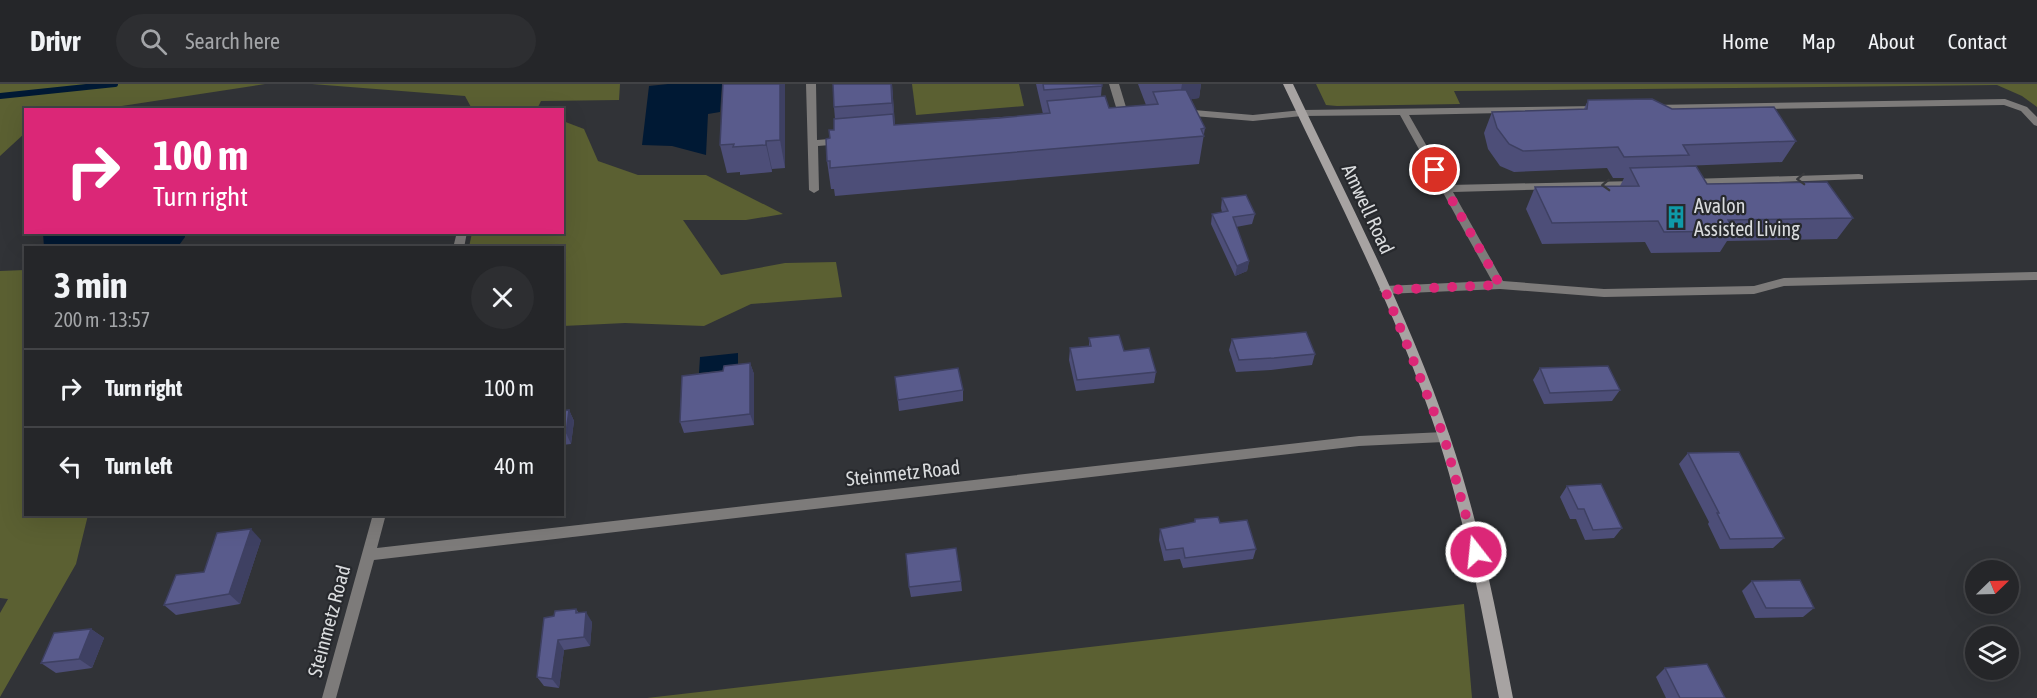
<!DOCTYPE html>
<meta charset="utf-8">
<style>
body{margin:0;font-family:"Asap Condensed",sans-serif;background:#2d2e31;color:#f1f3f6;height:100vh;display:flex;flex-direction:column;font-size:22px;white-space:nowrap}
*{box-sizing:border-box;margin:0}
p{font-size:20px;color:#a3a5a8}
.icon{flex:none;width:33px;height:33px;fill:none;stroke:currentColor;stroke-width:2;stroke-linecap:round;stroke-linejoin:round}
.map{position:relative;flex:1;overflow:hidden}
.drawer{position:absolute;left:24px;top:162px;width:540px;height:270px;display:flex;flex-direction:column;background:#252629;border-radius:0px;box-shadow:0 6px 24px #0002,0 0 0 2px #424346}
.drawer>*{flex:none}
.hud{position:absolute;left:24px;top:24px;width:540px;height:126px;border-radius:0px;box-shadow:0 6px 24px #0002,0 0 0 2px #424346;background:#db2777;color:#fff;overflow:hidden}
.needle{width:39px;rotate:67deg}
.buttons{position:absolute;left:1965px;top:476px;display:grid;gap:12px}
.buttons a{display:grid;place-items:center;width:54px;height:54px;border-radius:50%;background:#252629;box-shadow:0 6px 24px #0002,0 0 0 2px #424346;font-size:30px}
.pin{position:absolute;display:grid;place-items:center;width:51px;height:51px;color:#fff;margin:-26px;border:3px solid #fff;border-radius:50%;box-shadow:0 2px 6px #0007}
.me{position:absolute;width:66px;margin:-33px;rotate:344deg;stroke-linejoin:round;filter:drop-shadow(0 0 4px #0008)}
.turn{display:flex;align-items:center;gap:21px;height:126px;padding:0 30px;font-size:27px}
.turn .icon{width:78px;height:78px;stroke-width:2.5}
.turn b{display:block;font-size:42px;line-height:51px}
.round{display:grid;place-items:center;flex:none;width:63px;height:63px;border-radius:32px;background:#2d2e31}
.headline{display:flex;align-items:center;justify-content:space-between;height:102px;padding:0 30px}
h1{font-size:36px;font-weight:700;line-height:45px}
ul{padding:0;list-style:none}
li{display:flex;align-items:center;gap:18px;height:78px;padding:0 30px;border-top:2px solid #424346}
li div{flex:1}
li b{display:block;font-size:22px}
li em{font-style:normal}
header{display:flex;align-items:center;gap:36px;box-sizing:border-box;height:84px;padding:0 30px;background:#252629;border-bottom:2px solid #424346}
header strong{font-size:28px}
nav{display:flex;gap:33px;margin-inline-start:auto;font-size:21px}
.search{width:420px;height:54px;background:#2d2e31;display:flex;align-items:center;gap:15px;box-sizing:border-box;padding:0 21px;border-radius:33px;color:#a3a5a8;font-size:22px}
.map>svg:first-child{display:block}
.green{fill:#5b6032}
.water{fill:#001934}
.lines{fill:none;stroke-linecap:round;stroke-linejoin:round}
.stream{stroke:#001934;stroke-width:6}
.lane{fill:#7d7b7a;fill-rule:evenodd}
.street{fill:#7d7b7a;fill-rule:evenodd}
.secondary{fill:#a7a3a2;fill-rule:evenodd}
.wall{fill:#4d4e78}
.shaded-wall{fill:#3e4062}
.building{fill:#595b8c;stroke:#3e4062;stroke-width:1.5}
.oneway{stroke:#38393c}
.route{stroke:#db2777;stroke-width:10;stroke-dasharray:0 18}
.labels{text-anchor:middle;stroke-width:4.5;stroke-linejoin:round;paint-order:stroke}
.poi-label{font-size:20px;fill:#dadcde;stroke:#27292d;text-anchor:start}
.street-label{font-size:20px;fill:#dadcde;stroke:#27292d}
</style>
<header>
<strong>Drivr</strong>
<div class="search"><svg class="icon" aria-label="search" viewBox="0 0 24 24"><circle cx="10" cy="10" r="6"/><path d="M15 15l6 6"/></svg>Search here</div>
<nav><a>Home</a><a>Map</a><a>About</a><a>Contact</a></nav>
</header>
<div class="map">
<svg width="2037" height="614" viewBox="0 0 2037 614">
<rect width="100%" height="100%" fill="#313337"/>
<g class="green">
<polygon points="0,0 265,0 102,25 26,26 25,49 0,72"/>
<polygon points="312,0 620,0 619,16 541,17 537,25 472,25 465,12"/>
<polygon points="912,0 1019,0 1024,22 916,31"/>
<polygon points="1316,0 2037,0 2037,23 2022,12 1997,1 1454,7 1460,20 1337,22 1326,21"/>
<polygon points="563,37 584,45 598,77 638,91 706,91 783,130 746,136 683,136 721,191 785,179 836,178 842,213 751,220 704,242 625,239 563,242 562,164 469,163 472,149 562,148"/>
<polygon points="25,186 26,430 88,431 76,480 0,613 0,529 8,515 0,514 0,187"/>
<polygon points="1464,520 1472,614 647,614"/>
</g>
<g class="water">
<polygon points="668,0 722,0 720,28 708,30 706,71 672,62 642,61 649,2"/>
<polygon points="184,148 185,153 177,164 44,163 43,149"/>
<polygon points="738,269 738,285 699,289 700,273"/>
</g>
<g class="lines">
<polyline class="stream" points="0,12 115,0"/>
<g class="lane">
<polygon points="806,0 816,0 817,56 842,54 847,57 842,60 818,62 819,106 814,109 809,106"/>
<polygon points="1109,0 1119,0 1129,33 1127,35 1124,36 1119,33"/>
<polygon points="2005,15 2027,23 2037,33 2037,42 2034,41 2021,27 2004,21 1653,27 1648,24 1653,21"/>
<polygon points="1597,22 1600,23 1600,27 1409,31 1449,101 1636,97 1641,100 1636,103 1453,108 1503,197 1604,205 1754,202 1784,194 2037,188 2037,196 1784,202 1754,210 1604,213 1500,205 1385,210 1379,206 1385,202 1492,197 1400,31 1302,32 1253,37 1182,31 1177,28 1182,25 1253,31 1302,26"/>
<polygon points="1859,90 1863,91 1863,95 1690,101 1685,98 1690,95"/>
</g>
<g class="street">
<polygon points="457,148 467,148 464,164 453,164"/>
<polygon points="1444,348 1448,349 1450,353 1448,357 1444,358 1359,362 374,476 336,614 322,614 373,430 386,430 377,464 1359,352"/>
</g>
<path class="secondary" d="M1283,0h10c55,116 116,231 157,353 29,85 46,173 63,261h-14c-17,-88 -34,-176 -61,-261 -40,-122 -100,-237 -155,-353z"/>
</g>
<g class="wall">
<polygon points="785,0 785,84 772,85 772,88 740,91 740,88 727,89 720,61"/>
<polygon points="833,0 892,0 895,41 1043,30 1036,0 1102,0 1101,12 1109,24 1146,21 1138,0 1201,0 1199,14 1191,15 1205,44 1199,80 835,112 834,105 831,105 827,77 830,54 834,46 835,35 834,23"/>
<polygon points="1588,16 1672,25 1796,57 1782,78 1683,82 1683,83 1707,100 1853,134 1837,155 1727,157 1720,168 1651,169 1645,158 1542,160 1526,125 1535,103 1620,102 1624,94 1613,94 1607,84 1514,88 1500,82 1488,65 1484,49 1492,28 1584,25"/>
<polygon points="1222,114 1255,130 1252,140 1236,143 1249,177 1247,187 1235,192 1211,140 1212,130 1222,128 1221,124"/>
<polygon points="1089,254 1124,267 1156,288 1154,299 1076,307 1069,276 1070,264 1089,262"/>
<polygon points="1232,255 1315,270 1312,281 1271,286 1236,288 1229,266"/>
<polygon points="750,279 754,290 754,341 684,349 680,338 723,287"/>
<polygon points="1540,284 1620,306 1612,317 1544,320 1533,296"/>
<polygon points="895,293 963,306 963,317 899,327"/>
<polygon points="569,326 574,337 571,360 562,361 562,327"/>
<polygon points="1688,369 1784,454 1773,464 1720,465 1708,440 1709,438 1679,380"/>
<polygon points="1567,402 1622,444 1614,454 1585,456 1576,435 1570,435 1560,413"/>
<polygon points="1195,435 1220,439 1256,465 1253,475 1183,484 1180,475 1164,477 1159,456 1160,445 1194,438"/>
<polygon points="261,456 240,520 176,531 164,521 204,488"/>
<polygon points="961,497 962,507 911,513 909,503"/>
<polygon points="1752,497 1814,524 1803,533 1755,534 1742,507"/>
<polygon points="576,525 579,529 592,538 590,562 564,566 559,604 544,602 537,593 554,532"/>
<polygon points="91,545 104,554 92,584 56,589 41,579"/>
<polygon points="1665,584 1725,614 1666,614 1656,593"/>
</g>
<g class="shaded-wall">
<polygon points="780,0 785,0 785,84 780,56"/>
<polygon points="891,0 892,0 895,46 892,19"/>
<polygon points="1182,0 1201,0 1199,14 1179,17"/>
<polygon points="766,57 772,85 772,88 766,61"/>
<polygon points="1249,177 1247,187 1235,192 1237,182"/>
<polygon points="750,279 754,290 754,341 750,330"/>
<polygon points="569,326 574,337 571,360 566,349"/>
<polygon points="251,445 261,456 240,520 229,510"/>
<polygon points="586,528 592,538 590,562 584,553"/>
<polygon points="91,545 104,554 92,584 79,575"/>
<polygon points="558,556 564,566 559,604 552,595"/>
</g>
<g class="building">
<polygon points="723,0 780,0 780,56 766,57 766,61 733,63 734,60 720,61"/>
<polygon points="833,0 891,0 892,19 834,23"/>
<polygon points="1043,0 1102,0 1102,2 1044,6"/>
<polygon points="1179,6 1186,6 1205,44 1201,45 1204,52 830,84 830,77 827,77 826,55 830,54 829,46 834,46 834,35 893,30 894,41 999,34 1050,29 1047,17 1105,12 1109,24 1158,20 1153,8"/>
<polygon points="1652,15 1672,25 1774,23 1796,57 1683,61 1689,71 1624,73 1618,63 1523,67 1509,60 1497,44 1492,28 1587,25 1588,16"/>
<polygon points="1696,82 1707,100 1827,98 1853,134 1728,136 1734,147 1664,148 1658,137 1552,139 1535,103 1639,102 1630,84"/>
<polygon points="1246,111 1255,130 1233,133 1249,177 1237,182 1212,130 1228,127 1222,114"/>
<polygon points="1306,248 1315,270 1274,274 1239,276 1232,255"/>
<polygon points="1119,251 1124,267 1149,264 1156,288 1077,296 1070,264 1091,262 1089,254"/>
<polygon points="750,279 750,330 680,338 682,292 723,287 724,282"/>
<polygon points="1608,282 1620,306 1550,309 1540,284"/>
<polygon points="958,284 963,306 898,316 895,293"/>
<polygon points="569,326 566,349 562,349 562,327"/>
<polygon points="1739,368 1784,454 1730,455 1717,429 1719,429 1688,369"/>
<polygon points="1601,400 1622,444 1593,446 1584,425 1578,425 1567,402"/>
<polygon points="1218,433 1220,439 1247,436 1256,465 1185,474 1183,464 1166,466 1160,445 1195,438 1195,435"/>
<polygon points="251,445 229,510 164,521 176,491 204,488 217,449"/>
<polygon points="956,464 961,497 909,503 906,470"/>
<polygon points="1800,496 1814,524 1766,524 1752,497"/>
<polygon points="576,525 576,529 586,528 584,553 558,556 552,595 537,593 544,534 554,532 555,527"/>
<polygon points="91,545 79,575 41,579 54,549"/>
<polygon points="1707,580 1725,614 1680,614 1665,584"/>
</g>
<defs><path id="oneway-chevron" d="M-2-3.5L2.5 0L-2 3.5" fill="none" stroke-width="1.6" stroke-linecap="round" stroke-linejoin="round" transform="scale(1.5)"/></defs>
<g class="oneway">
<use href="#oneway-chevron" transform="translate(1801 95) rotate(178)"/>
<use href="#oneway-chevron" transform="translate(1606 101) rotate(178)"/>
</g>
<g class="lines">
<polyline class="route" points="1435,86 1500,201 1385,206 1444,353 1476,468"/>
</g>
<defs>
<g id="building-bare" transform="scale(1.8)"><path d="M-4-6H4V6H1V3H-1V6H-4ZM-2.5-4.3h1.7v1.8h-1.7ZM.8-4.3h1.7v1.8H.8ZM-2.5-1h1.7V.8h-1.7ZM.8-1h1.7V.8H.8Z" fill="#0f9aa8" stroke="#27292d" stroke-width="2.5" paint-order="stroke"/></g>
</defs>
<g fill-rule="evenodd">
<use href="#building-bare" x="1676" y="133"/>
</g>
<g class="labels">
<g class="poi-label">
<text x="1694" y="129">Avalon<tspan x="1694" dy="23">Assisted Living</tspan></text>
</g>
<g class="street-label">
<text transform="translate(1368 125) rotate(65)" y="7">Amwell Road</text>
<text transform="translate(903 389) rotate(-6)" y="7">Steinmetz Road</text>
<text transform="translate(329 537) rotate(-75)" y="7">Steinmetz Road</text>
</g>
</g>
</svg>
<div class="buttons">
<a><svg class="needle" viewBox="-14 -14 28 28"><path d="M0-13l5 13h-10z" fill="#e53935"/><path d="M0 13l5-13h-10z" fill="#a3a5a8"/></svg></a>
<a><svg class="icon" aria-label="layers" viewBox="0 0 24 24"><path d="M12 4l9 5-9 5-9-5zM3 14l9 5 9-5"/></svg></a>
</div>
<div class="pin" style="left:1435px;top:86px;background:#d93025"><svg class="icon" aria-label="arrive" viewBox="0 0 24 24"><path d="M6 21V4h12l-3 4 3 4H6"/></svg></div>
<svg class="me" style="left:1476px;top:468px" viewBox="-20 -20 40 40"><circle r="17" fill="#db2777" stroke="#fff" stroke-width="3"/><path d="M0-11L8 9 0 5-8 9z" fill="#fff"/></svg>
<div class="hud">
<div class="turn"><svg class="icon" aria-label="right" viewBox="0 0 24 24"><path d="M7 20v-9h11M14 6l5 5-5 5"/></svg><div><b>100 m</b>Turn right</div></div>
</div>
<section class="drawer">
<div class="headline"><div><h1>3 min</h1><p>200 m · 13:57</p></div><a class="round"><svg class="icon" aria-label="close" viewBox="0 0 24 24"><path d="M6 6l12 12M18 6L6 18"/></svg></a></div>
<ul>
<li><svg class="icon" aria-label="right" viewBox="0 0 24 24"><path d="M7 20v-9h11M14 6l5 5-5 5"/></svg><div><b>Turn right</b></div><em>100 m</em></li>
<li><svg class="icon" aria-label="left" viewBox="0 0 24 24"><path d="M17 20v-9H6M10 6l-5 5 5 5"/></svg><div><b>Turn left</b></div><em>40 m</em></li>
</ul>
</section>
</div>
